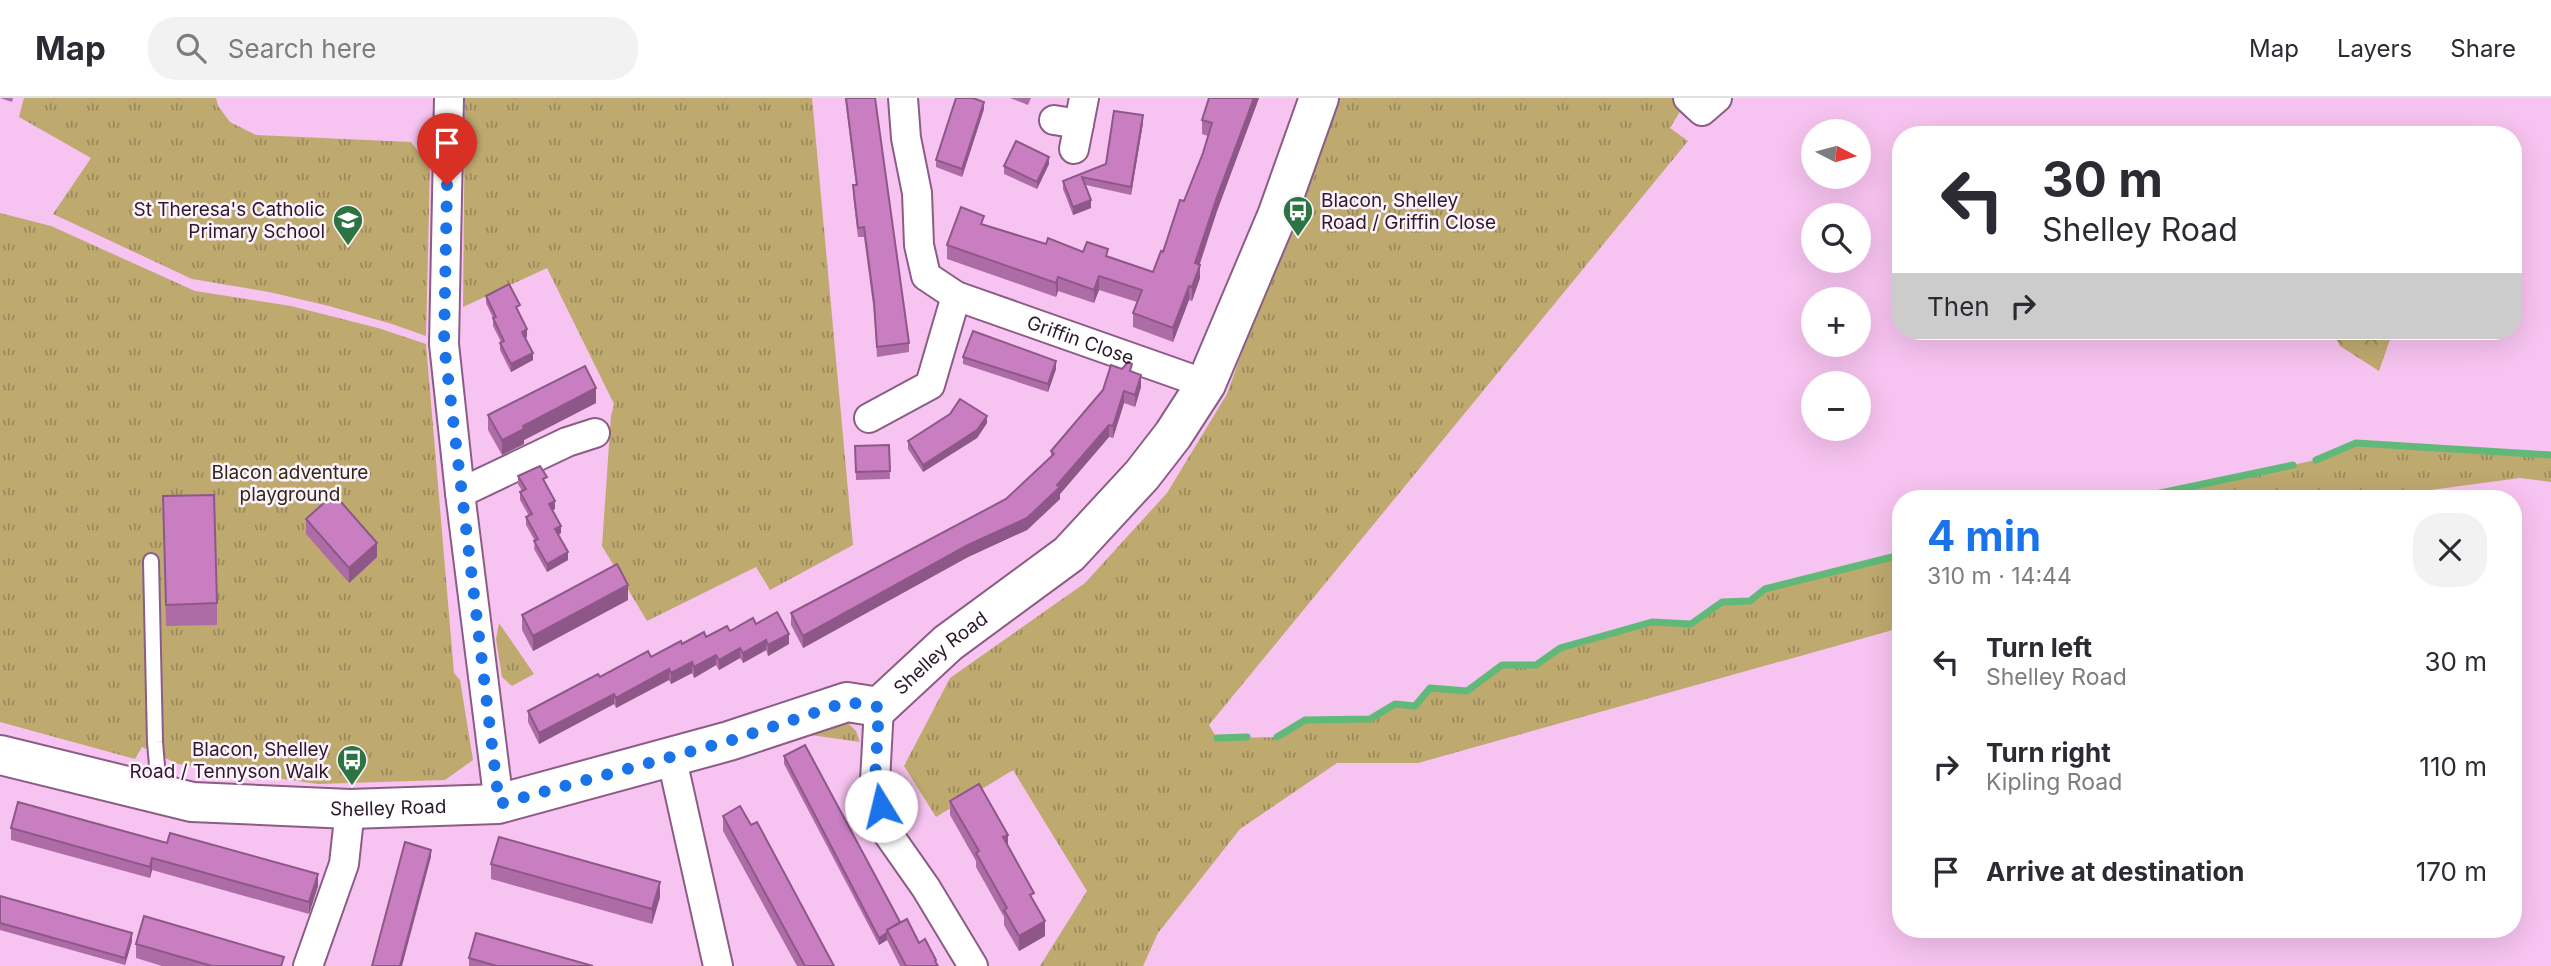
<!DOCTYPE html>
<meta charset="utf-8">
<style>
body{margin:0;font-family:Inter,sans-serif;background:#f2f2f3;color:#2b2b33;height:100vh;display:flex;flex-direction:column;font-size:26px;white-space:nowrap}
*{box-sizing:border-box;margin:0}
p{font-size:23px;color:#7c7c81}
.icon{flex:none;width:38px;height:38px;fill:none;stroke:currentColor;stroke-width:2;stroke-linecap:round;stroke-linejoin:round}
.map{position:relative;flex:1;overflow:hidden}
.details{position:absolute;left:1892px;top:392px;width:630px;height:448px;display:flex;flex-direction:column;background:#fff;border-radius:28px;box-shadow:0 7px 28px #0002}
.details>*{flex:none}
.banner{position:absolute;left:1892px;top:28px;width:630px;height:214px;border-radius:28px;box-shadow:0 7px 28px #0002;background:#fff;color:#2b2b33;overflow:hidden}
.needle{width:46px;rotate:96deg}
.fabs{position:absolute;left:1801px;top:21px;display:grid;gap:14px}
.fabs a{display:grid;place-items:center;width:70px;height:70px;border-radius:50%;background:#fff;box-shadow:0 7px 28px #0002;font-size:35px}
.pin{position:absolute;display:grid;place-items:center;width:60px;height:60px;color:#fff;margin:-72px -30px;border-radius:50% 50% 50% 0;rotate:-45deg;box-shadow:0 0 7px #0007}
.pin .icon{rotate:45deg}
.me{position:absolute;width:77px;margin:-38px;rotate:351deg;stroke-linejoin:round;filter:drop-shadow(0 0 5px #0008)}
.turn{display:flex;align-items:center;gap:24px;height:147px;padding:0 35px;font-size:32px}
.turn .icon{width:91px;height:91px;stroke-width:2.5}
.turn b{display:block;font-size:49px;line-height:60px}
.then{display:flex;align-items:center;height:66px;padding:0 35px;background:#0003;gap:14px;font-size:26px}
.round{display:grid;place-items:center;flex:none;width:74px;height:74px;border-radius:28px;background:#f2f2f3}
.overview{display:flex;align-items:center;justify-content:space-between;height:119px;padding:0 35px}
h1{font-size:42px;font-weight:700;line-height:52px;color:#1a73e8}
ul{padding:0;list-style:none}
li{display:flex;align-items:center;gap:21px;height:105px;padding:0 35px}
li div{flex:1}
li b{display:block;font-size:26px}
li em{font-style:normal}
header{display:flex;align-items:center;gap:42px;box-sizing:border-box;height:98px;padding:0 35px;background:#fff;border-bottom:2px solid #e1e1e2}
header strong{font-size:33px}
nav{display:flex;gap:38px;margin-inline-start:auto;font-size:24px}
.search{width:490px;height:63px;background:#f2f2f3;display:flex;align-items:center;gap:18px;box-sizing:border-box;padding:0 24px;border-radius:28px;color:#7c7c81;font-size:26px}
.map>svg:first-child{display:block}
.grass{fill:url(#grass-tufts)}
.forest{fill:url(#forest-crowns)}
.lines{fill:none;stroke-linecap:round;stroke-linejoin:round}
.stream{stroke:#60b978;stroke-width:7}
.lane-casing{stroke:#8b5d86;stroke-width:18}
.street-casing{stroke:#8b5d86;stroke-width:32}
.secondary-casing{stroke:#8b5d86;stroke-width:42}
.lane{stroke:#fff;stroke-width:14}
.street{stroke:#fff;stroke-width:28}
.secondary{stroke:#fff;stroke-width:38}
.wall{fill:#ae6ca7}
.shaded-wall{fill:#8d5888}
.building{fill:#ca7ec2;stroke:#8d5888;stroke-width:2}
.route{stroke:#1a73e8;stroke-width:12;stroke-dasharray:0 21.6}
.labels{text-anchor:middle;stroke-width:5;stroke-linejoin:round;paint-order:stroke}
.poi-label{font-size:19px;fill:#2c192a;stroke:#fef3fc;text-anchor:end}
.street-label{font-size:19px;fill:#2c192a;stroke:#fef3fc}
.park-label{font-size:19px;fill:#302917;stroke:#fef3fc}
</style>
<header>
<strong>Map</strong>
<div class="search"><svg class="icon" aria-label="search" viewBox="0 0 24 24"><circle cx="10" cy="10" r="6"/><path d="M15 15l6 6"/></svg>Search here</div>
<nav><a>Map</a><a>Layers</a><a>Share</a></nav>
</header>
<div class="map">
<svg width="2551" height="868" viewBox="0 0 2551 868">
<defs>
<pattern id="grass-tufts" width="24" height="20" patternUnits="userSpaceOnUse" patternTransform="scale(1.75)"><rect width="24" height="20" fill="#bea96f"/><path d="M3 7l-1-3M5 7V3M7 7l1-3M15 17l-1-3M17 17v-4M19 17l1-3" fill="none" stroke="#9b895b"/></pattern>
<pattern id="forest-crowns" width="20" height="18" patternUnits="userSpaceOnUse" patternTransform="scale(1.75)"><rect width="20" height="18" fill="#bea96f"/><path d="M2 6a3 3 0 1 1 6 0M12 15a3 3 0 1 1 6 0" fill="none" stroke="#9b895b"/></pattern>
</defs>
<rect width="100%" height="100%" fill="#f7c3f0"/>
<g class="grass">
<polygon points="24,0 216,0 218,8 230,24 256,37 411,44 430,69 426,238 392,226 329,208 269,194 192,181 53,116 91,60 19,19"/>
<polygon points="465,0 812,0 853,447 770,492 756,469 647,523 602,448 611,318 614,306 547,170 463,209"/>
<polygon points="1332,0 1676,0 1684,7 1670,30 1688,43 1209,627 1217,640 1280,639 1305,622 1370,621 1395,606 1415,608 1430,590 1467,593 1502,567 1536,566 1560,550 1652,524 1691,526 1722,504 1750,503 1765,491 1900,457 1900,530 1418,665 1337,665 1240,731 1158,835 1143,868 1040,868 1087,793 1013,672 936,719 904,668 950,580 1085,485 1167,395 1227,296"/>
<polygon points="0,115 51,128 195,193 291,208 378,230 426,246 454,575 460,582 473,662 445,682 318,686 178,666 142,649 135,661 0,624"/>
<polygon points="2356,345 2551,357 2551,384 2520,380 2363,401 2132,401 2316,362"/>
<polygon points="499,525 534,576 512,588 502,579 496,541"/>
<polygon points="847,624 856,633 860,644 797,635"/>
</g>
<polygon class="forest" points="2332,233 2393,233 2379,273 2340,248"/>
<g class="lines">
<g class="stream">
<polyline points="2316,362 2356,345 2551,357"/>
<polyline points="2132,401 2293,367"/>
<polyline points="1277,639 1305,622 1370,621 1395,606 1415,608 1430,590 1467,593 1502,567 1536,567 1560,550 1652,524 1691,526 1722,504 1750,503 1765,491 1900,457"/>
<polyline points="1217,640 1247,639"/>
</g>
<g class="lane-casing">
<polyline id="lane" points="151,463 155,644 159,692"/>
</g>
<g class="street-casing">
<g id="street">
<polyline points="449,0 444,246 460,395"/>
<path id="s1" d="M903,0l3,40 11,55 2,52 7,31 30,20 250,88"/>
<polyline points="1688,0 1702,13 1717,0"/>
<polyline points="1054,22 1079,26"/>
<polyline points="1074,51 1084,0"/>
<polyline points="869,320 930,287 956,198"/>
<polyline points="879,609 875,683 886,733 926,790 973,868"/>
<polyline points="671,657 718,868"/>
<polyline points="499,706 460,395 567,344 595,335"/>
<polyline points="308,868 344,766 350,711"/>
</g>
</g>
<g class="secondary-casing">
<g id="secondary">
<path id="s2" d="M0,657l192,47 158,7 148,-5 231,-63 118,-39 32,5 69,-64 121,-89 73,-79 31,-40 33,-51 71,-168 42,-118"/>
</g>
</g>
<use href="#lane" class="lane"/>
<use href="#street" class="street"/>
<use href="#secondary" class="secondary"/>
</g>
<g class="wall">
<polygon points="0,0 13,0 12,4"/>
<polygon points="845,0 875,0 909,245 909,254 877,259 874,214 864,139 858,139 853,97 853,87 856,87"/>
<polygon points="1010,0 1031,0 1028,7"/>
<polygon points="1259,0 1217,113 1200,166 1200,180 1192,203 1189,202 1173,244 1133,229 1133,215 1137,204 1099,192 1094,205 1058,193 1056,199 947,161 947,147 984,127 1046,146 1108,159 1153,174 1184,103 1203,55 1208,38 1202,36 1202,22"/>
<polygon points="984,11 962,79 936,69 936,62"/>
<polygon points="1143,25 1131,97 1086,87 1091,110 1073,117 1063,91 1063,83 1106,66"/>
<polygon points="1049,66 1037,91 1004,76 1004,68"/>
<polygon points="486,198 520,214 519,215 527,239 525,240 533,262 511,274 500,252 500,245 501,244 493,228 493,220 486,205"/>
<polygon points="963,259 1056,271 1048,294 963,266"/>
<polygon points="1132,274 1141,289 1135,309 1124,305 1113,340 1109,339 1060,396 1060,401 1027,432 968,459 803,550 791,527 791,515 1006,401 1051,359 1051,353"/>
<polygon points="596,305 524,342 524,346 502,357 488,332 488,317"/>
<polygon points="987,325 977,340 923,374 908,351 908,343"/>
<polygon points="889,347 890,381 856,382 855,348"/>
<polygon points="518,378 547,387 555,411 552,412 561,435 558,437 568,462 547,474 534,451 535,443 526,427 526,419 529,418 520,402 520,394 522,393 518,386"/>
<polygon points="163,398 217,505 217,527 166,528"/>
<polygon points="306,421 377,459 349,485 306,436"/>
<polygon points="628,502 533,553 522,532 522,517"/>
<polygon points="756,526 789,546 768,558 766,552 743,565 740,560 719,572 716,567 694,580 692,575 671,586 669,582 616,610 614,606 539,646 528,624 528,613 600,579 651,559 682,546"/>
<polygon points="784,658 900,824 919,845 938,868 900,868 887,842 879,847 784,666"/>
<polygon points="950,703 1008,748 1034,805 1045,838 1019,853 1004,827 1004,819 976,769 976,763 950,717"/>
<polygon points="723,718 751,727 834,868 797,868 723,733"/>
<polygon points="11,730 318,788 309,816 152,772 150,780 11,742"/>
<polygon points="491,766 660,799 652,826 491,781"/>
<polygon points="0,798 132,843 125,867 0,832"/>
<polygon points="136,846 284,868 162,868 136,860"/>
<polygon points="469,860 593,868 469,868"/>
</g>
<g class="shaded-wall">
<polygon points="1254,0 1259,0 1217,113 1195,179 1195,165 1217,99"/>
<polygon points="984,4 984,11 962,79 962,71"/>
<polygon points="1143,17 1143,25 1131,97 1131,89"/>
<polygon points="1049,59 1049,66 1037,91 1037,84"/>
<polygon points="1091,102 1091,110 1073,117 1073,109"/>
<polygon points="1200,167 1200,180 1192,203 1192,189"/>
<polygon points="1099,178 1099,192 1094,205 1094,192"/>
<polygon points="1058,179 1058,193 1056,199 1056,185"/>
<polygon points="1189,188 1189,202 1173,244 1173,230"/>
<polygon points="527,231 527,239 522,241 522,234"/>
<polygon points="533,255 533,262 511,274 511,266"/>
<polygon points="1056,263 1056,271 1048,294 1048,286"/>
<polygon points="1141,277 1141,289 1135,309 1135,297"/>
<polygon points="596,290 596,305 524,342 524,346 502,357 502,342 523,328"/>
<polygon points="1124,293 1124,305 1113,340 1113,328"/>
<polygon points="987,318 987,325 977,340 923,374 923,367"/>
<polygon points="1109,327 1109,339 1060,396 1060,401 1027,432 968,459 803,550 803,538 1057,387"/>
<polygon points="555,403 555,411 549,414 549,406"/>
<polygon points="561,428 561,435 555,439 555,431"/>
<polygon points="377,445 377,459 349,485 349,470"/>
<polygon points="568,454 568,462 547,474 547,466"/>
<polygon points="628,487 628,502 533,553 533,538"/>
<polygon points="789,536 789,546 768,558 768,547"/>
<polygon points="766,542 766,552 743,565 743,555"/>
<polygon points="740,550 740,560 719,572 719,562"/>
<polygon points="716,557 716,567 694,580 694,569"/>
<polygon points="692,564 692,575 671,586 671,575"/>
<polygon points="669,571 669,582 616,610 616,600"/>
<polygon points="614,596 614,606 539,646 539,635"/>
<polygon points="1008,737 1008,751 1003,739"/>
<polygon points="431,752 431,759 402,868 400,868"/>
<polygon points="152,760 152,772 150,780 150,769"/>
<polygon points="318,776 318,788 309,816 309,804"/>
<polygon points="660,784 660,799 652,826 652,811"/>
<polygon points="1045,823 1045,838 1019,853 1019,838"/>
<polygon points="132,835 132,843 125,867 125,860"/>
<polygon points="887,835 887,842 879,847 879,840"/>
</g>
<g class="building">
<polygon points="846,0 875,0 909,245 877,249 874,204 864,129 858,130 853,87 857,87"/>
<polygon points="956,0 973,0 984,4 962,71 936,62"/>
<polygon points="1209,0 1254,0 1217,99 1195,165 1200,167 1192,189 1189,188 1173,230 1133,215 1142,192 1099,178 1094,192 1058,179 1056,185 947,147 961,109 984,118 981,126 1046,146 1048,140 1083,154 1087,144 1108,151 1106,158 1153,174 1161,153 1163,154 1180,102 1184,103 1203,55 1212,25 1202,22"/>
<polygon points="1114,13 1143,17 1131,89 1082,79 1091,102 1073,109 1063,83 1106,66"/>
<polygon points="1016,43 1049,59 1037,84 1004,68"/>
<polygon points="509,186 520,207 516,209 527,231 522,234 533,255 511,266 500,245 504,243 493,220 496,219 486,198"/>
<polygon points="973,233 1056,263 1048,286 963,259"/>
<polygon points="1128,264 1132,266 1130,273 1141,277 1135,297 1124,293 1113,328 1109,327 1057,387 1060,389 1027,420 968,447 803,538 791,515 1006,401 1054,356 1051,353 1103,292 1111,267 1122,271"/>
<polygon points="585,268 596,290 523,328 524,331 502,342 488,317"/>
<polygon points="960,301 987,318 977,332 923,367 908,343 950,316"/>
<polygon points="889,347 890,373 856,374 855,348"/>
<polygon points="540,368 547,379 543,381 555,403 549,406 561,428 555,431 568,454 547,466 534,443 538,441 526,419 532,416 520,394 526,391 518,378"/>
<polygon points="334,396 377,445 349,470 306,421"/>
<polygon points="214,397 217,505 166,507 163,398"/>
<polygon points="617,466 628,487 533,538 522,517"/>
<polygon points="777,514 789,536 768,547 766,542 743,555 740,550 719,562 716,557 694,569 692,564 671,575 669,571 616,600 614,596 539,635 528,613 598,576 600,579 648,553 651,559 681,543 682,546 704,534 706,539 727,528 730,533 753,520 756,526"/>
<polygon points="805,647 900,824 887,832 887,835 879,840 784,658"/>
<polygon points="979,686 1008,737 1003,739 1034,795 1030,797 1045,823 1019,838 1004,812 1007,810 976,755 979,753 950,703"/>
<polygon points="18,704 167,745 170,735 318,776 309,804 152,760 150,769 11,730"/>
<polygon points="740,708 751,727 757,724 834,868 805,868 723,718"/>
<polygon points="499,739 660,784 652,811 491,766"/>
<polygon points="405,744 431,752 400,868 372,868"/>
<polygon points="0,798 132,835 125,860 0,825"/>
<polygon points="144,818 284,859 281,868 212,868 136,846"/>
<polygon points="907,821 919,845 925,841 936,862 935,863 938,868 906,868 887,832"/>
<polygon points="476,835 593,868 497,868 469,860"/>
</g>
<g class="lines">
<polyline class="route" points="447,87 444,246 499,706 729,643 847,604 879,609 875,683 881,708"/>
</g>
<defs>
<g id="bus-pin" transform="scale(1.575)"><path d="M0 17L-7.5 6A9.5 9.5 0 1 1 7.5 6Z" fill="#2c7542" stroke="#fef3fc"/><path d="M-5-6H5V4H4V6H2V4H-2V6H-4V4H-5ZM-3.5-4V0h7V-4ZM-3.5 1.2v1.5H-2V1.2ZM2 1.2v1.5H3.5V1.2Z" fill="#fff"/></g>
<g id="school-pin" transform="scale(1.575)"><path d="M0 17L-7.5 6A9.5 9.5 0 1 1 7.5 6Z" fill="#2c7542" stroke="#fef3fc"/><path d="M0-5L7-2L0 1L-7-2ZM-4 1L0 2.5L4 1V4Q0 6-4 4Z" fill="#fff"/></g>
</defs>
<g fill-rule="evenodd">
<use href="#bus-pin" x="1298" y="113"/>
<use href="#school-pin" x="348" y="122"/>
<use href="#bus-pin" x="352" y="662"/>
</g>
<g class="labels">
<g class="poi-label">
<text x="1321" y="109" text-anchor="start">Blacon, Shelley<tspan x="1321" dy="22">Road / Griffin Close</tspan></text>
<text x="325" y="118">St Theresa's Catholic<tspan x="325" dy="22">Primary School</tspan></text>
<text x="329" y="658">Blacon, Shelley<tspan x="329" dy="22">Road / Tennyson Walk</tspan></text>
</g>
<g class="street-label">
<text dy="7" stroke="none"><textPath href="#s1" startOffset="348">Griffin Close</textPath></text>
<text dy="7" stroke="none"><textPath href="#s2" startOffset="982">Shelley Road</textPath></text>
<text dy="7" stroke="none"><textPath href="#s2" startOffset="394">Shelley Road</textPath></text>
</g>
<g class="park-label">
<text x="290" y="381">Blacon adventure<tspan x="290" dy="22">playground</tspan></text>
</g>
</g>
</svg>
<div class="fabs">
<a><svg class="needle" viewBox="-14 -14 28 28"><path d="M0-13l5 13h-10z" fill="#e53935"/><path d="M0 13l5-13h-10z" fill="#7c7c81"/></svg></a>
<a><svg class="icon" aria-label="search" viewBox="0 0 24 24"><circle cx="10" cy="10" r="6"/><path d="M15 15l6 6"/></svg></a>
<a>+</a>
<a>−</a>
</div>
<div class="pin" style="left:447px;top:87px;background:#d93025"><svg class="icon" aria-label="arrive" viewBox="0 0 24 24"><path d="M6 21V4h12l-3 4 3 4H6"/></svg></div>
<svg class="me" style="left:881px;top:708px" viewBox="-20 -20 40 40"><circle r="19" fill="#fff"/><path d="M0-13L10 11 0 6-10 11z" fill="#1a73e8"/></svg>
<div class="banner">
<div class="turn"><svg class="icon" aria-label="left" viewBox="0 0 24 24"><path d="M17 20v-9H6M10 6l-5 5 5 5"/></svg><div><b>30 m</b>Shelley Road</div></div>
<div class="then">Then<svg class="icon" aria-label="right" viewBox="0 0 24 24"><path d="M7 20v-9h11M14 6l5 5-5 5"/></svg></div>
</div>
<section class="details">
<div class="overview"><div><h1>4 min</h1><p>310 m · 14:44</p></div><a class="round"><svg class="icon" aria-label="close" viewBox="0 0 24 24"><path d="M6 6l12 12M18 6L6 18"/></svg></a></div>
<ul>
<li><svg class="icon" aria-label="left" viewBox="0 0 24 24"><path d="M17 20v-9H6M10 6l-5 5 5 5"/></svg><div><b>Turn left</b><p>Shelley Road</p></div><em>30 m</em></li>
<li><svg class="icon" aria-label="right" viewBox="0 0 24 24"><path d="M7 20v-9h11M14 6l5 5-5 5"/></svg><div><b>Turn right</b><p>Kipling Road</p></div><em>110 m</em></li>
<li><svg class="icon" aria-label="arrive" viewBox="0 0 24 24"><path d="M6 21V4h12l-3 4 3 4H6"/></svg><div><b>Arrive at destination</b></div><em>170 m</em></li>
</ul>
</section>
</div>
